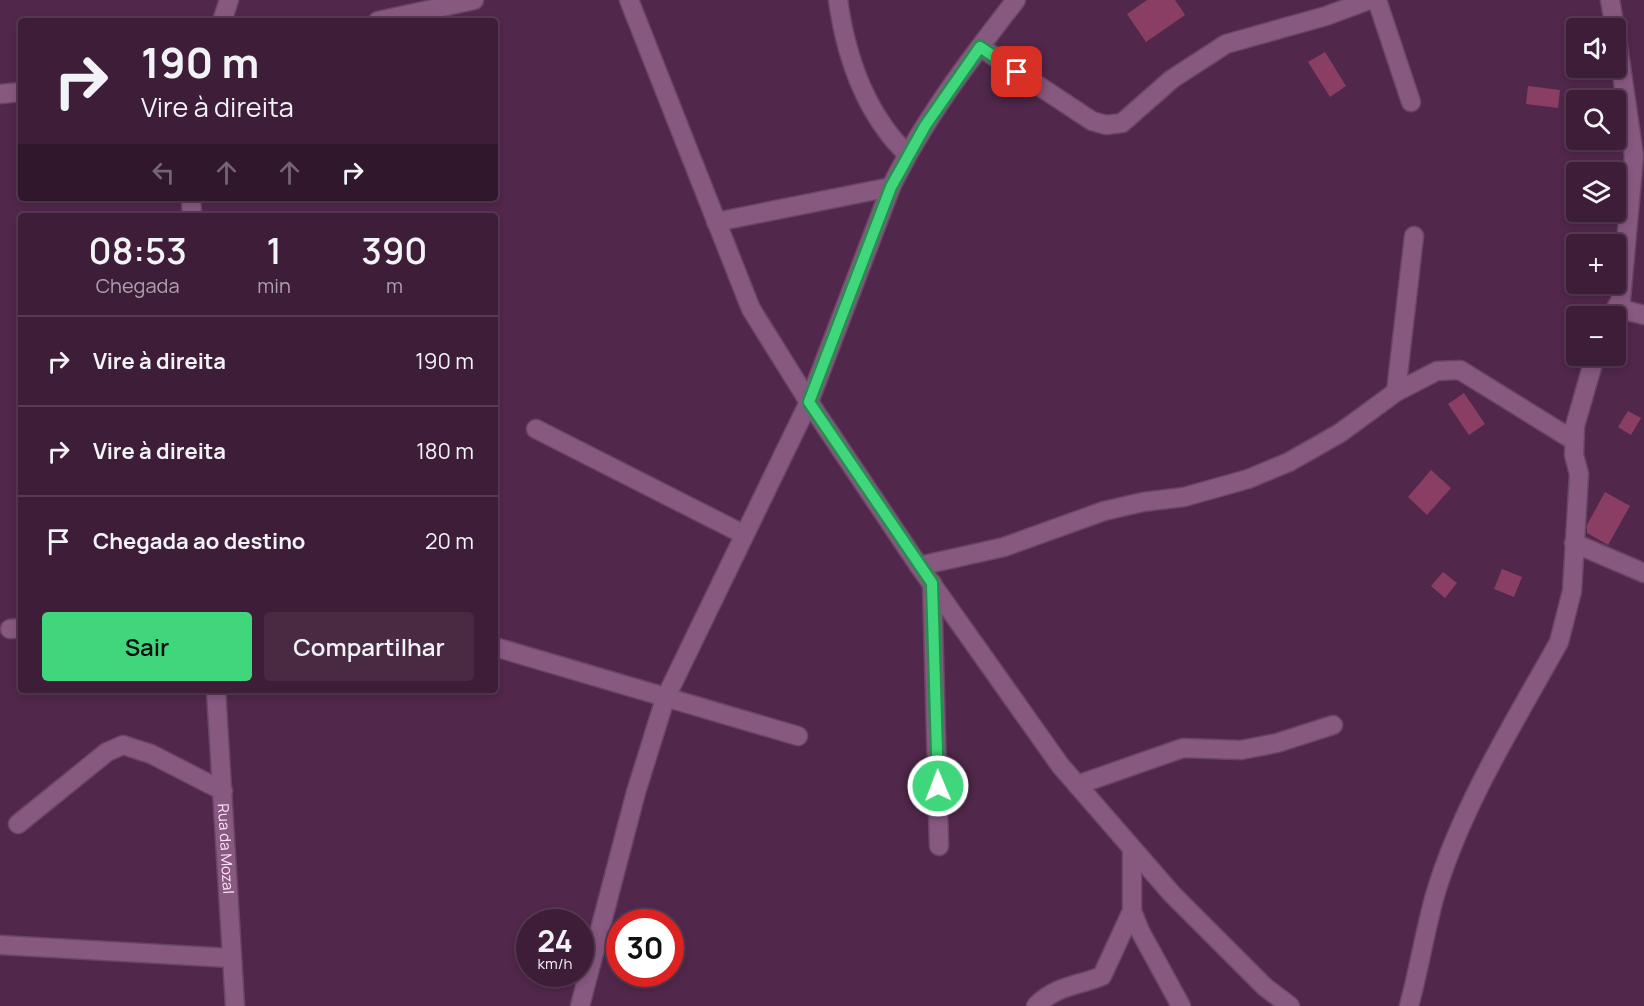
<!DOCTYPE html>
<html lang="pt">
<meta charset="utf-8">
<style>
body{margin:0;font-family:Manrope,sans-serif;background:#482a43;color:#f1f3f6;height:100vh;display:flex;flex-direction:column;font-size:22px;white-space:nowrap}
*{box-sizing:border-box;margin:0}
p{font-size:20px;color:#ada2ae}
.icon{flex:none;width:33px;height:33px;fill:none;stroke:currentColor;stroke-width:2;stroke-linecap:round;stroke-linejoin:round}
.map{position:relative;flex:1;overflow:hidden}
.drawer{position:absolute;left:18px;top:213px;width:480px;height:480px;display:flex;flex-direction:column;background:#3d1d38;border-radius:6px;box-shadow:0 3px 9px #0003,0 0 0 2px #563b53}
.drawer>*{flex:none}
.top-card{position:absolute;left:18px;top:18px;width:480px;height:183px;border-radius:6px;box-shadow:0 3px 9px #0003,0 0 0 2px #563b53;background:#3d1d38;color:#f1f3f6;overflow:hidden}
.buttons{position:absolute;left:1566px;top:18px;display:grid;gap:12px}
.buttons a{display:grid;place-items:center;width:60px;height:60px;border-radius:6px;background:#3d1d38;box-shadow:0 3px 9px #0003,0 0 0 2px #563b53;font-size:30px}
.speed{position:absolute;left:516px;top:909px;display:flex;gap:12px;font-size:30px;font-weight:700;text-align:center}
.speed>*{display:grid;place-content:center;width:78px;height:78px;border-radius:50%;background:#3d1d38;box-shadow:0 3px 9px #0003,0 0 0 2px #563b53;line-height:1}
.speed small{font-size:15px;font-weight:400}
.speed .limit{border:9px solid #d22;background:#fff;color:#111}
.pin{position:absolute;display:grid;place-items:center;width:51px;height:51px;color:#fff;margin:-26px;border-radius:12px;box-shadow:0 3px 9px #0006}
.me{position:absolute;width:66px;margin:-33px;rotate:359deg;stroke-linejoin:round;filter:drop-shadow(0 0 4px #0008)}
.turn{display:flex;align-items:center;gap:21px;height:126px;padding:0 24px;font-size:27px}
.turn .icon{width:78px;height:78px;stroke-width:2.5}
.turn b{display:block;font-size:42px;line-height:51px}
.lanes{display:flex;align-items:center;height:57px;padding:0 24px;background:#0003;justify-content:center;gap:30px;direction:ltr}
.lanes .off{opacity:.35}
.eta{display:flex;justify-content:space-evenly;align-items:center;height:102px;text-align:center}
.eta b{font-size:36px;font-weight:600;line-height:42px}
.cta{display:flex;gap:12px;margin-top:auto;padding:12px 24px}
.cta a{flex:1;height:69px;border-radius:6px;background:#40d77c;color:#111;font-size:24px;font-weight:600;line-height:69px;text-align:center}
.cta a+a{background:#482a43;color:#f1f3f6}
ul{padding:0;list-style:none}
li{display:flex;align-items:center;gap:18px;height:90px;padding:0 24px;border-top:2px solid #563b53}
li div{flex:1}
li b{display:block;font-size:22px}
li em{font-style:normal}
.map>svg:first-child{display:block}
.building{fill:#8b3e63}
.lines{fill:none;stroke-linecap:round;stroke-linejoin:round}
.minor-casing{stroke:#694565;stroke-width:21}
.secondary-casing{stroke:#694565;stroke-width:21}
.minor{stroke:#875880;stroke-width:18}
.secondary{stroke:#875880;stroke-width:18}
.route-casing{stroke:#2a8c51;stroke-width:15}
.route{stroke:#40d77c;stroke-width:10}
.labels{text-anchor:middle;stroke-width:6;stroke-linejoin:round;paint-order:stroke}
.street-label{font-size:15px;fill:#fee8f9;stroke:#461c40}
</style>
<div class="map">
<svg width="1644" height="1006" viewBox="0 0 1644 1006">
<rect width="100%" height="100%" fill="#51274b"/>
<g class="building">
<polygon points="1147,0 1175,0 1185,15 1146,42 1127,14"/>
<polygon points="1325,52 1346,86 1330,97 1308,62"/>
<polygon points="1528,86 1560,90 1558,108 1526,104"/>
<polygon points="1464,393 1485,424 1469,435 1448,404"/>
<polygon points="1628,411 1641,418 1631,435 1618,427"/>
<polygon points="1431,470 1451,488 1427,515 1408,497"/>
<polygon points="1605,492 1630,506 1608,545 1587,533 1587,525"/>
<polygon points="1502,569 1522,577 1514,597 1494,589"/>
<polygon points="1443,572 1457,583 1445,598 1431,586"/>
</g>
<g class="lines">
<g class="minor-casing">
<g id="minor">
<polyline points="629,0 751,309 809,402 919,566 1060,765 1172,894 1265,987 1290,1006"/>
<path d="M838,0c8,57 27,113 69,154"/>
<polyline points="1377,0 1411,102"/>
<polyline points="1610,0 1615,28"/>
<polyline points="378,21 474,0"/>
<polyline points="980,47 1092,121 1106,125 1122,123 1172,79 1226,44 1326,16 1369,0"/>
<polyline points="0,94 21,92"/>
<polyline points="716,222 891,187"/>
<polyline points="1617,308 1644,315"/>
<polyline points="1612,316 1621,299 1634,156 1616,32"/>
<polyline points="1396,392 1414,236"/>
<polyline points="536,429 743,534"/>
<polyline points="1574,543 1644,573"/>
<polyline points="919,566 1004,547 1104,511 1143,502 1184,497 1248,479 1289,462 1340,433 1396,392 1437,371 1460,370 1573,440"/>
<polyline points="932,583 939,846"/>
<polyline points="10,629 21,628"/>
<polyline points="495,647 798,736"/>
<polyline points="1077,785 1183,748 1241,750 1277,743 1333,725"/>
<polyline points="18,824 107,752 123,745 151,754 223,791"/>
<polyline points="1132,850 1132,911 1140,931 1181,1006"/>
<polyline points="0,945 231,958"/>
<path d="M580,1006l56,-214 29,-93 144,-297 82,-215c33,-68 79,-128 125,-187"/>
<path d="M1036,1006c19,-20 41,-20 66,-30l30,-65"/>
<path d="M1409,1006c10,-37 16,-75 26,-111 27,-90 79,-172 124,-253l13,-51 7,-117 -5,-19 1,-29 20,-70"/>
</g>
</g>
<g class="secondary-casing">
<g id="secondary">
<polyline points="222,21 229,0"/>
<polyline points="191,198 192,216"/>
<path id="s1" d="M216,690l19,316"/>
</g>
</g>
<use href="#minor" class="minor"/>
<use href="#secondary" class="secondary"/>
</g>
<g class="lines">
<g class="route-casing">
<polyline id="route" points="938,786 932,583 809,402 891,187 925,126 980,47 1017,72"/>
</g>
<use href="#route" class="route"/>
</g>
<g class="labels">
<g class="street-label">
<text dy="5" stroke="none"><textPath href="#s1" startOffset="159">Rua da Mozal</textPath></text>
</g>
</g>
</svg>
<div class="buttons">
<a><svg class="icon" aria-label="sound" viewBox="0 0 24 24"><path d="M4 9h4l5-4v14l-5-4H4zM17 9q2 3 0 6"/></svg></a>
<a><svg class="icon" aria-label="search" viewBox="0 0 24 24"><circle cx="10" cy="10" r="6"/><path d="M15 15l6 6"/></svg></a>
<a><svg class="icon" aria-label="layers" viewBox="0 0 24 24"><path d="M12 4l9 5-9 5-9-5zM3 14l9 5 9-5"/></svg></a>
<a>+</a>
<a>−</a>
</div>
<div class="speed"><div>24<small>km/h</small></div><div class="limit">30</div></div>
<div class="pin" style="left:1017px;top:72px;background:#d93025"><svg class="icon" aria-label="arrive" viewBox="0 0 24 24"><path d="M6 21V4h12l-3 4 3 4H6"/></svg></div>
<svg class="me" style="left:938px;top:786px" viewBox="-20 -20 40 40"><circle r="17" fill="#40d77c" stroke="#fff" stroke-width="3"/><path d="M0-11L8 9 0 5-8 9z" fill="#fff"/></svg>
<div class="top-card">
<div class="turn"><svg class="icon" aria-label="right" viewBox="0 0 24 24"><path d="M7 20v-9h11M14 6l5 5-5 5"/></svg><div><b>190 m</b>Vire à direita</div></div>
<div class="lanes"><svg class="icon off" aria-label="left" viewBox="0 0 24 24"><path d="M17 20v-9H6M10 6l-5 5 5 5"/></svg><svg class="icon off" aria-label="ahead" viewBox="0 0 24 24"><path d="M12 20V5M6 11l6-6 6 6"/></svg><svg class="icon off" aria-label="ahead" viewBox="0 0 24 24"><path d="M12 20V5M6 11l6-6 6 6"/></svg><svg class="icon" aria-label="right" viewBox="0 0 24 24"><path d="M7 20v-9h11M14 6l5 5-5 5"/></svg></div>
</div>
<section class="drawer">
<div class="eta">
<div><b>08:53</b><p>Chegada</p></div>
<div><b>1</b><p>min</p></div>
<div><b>390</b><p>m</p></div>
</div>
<ul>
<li><svg class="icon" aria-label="right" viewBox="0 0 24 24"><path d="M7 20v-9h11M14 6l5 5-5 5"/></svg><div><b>Vire à direita</b></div><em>190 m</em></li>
<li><svg class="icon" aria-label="right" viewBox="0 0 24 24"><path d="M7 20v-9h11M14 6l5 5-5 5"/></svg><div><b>Vire à direita</b></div><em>180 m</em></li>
<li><svg class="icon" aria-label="arrive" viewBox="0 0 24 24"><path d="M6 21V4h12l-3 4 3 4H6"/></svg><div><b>Chegada ao destino</b></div><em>20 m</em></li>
</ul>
<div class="cta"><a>Sair</a><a>Compartilhar</a></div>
</section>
</div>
